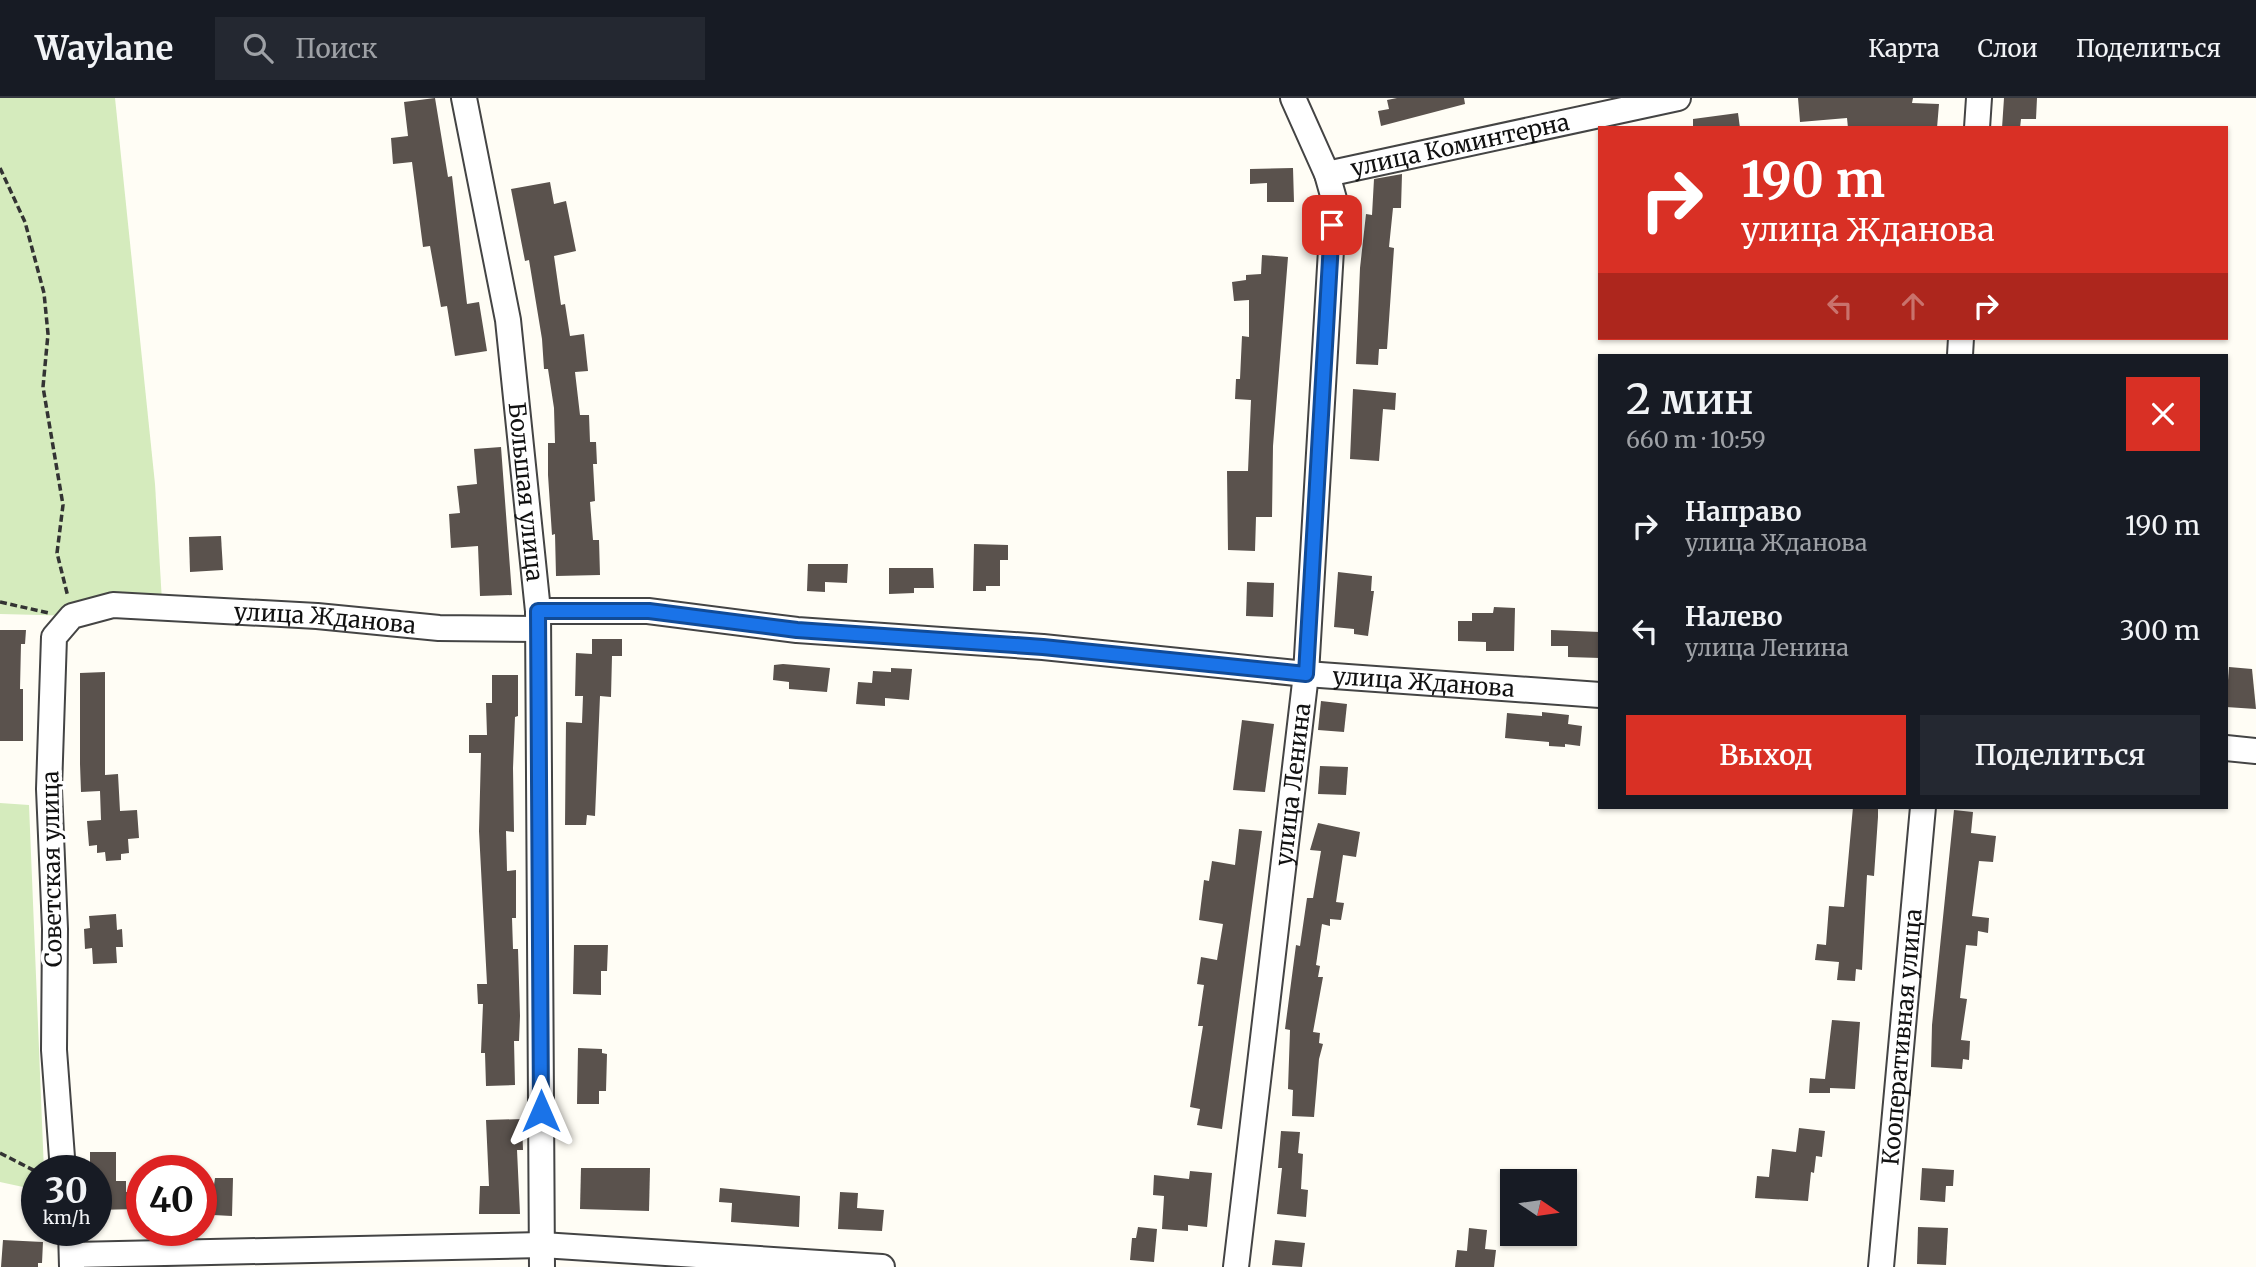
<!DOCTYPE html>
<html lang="ru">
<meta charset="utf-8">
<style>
body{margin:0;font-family:Merriweather,serif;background:#242831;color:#f1f3f6;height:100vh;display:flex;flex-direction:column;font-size:26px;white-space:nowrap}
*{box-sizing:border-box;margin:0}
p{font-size:23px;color:#9ea1a6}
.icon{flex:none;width:38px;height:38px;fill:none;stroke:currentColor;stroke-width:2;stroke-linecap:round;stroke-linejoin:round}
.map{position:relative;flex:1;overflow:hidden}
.panel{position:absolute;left:1598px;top:256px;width:630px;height:455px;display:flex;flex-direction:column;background:#171b24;border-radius:0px;box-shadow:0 2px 5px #0004}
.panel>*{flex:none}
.top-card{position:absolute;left:1598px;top:28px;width:630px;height:214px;border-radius:0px;box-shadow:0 2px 5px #0004;background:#d93025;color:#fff;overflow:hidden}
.needle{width:46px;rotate:103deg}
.buttons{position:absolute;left:1500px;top:1071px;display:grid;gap:14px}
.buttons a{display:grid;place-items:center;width:77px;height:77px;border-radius:0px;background:#171b24;box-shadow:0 2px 5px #0004;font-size:35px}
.speed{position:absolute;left:21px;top:1057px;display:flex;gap:14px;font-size:35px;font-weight:700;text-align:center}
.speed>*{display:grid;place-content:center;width:91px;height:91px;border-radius:50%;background:#171b24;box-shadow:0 2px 5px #0004;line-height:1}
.speed small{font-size:18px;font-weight:400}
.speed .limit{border:10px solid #d22;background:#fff;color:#111}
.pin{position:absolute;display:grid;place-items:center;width:60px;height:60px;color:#fff;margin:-30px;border-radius:14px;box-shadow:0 4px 10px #0006}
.me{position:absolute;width:77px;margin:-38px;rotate:0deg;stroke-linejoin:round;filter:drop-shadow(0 0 5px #0008)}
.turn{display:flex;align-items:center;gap:24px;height:147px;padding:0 28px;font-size:32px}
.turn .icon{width:91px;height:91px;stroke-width:2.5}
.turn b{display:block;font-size:49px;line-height:60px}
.lanes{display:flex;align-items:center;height:66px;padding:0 28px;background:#0003;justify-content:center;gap:35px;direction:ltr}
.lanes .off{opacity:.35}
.round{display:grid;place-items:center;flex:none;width:74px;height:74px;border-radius:0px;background:#242831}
.overview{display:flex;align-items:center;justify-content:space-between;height:119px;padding:0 28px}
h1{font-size:42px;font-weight:600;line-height:52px}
.primary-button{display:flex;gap:14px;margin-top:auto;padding:14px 28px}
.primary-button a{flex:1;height:80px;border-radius:0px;background:#d93025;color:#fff;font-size:28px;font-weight:600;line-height:80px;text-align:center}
.primary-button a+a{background:#242831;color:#f1f3f6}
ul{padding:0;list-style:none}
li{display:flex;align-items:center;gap:21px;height:105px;padding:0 28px}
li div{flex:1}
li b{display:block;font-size:26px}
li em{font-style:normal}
header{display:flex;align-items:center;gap:42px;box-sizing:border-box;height:98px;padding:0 35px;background:#171b24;border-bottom:2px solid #363941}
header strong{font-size:33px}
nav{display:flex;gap:38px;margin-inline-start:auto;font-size:24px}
.search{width:490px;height:63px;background:#242831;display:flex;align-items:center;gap:18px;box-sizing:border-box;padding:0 24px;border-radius:0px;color:#9ea1a6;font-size:26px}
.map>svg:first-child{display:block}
.green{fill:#d5ebbd}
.building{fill:#5a524d}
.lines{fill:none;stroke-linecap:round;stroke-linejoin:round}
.minor-casing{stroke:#444;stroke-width:28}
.path{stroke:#333;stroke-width:3.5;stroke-dasharray:7 3.5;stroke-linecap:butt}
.minor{stroke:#fff;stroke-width:24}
.route-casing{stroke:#114b97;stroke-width:18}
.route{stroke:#1a73e8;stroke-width:12}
.labels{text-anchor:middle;stroke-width:7;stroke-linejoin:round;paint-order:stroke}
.street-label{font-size:23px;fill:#111;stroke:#fff}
</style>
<header>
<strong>Waylane</strong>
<div class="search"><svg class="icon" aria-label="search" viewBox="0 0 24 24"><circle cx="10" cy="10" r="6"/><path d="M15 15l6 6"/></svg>Поиск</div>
<nav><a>Карта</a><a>Слои</a><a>Поделиться</a></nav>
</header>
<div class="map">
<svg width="2256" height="1169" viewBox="0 0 2256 1169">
<rect width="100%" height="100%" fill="#fffdf5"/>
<g class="green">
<polygon points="0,0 115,0 155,386 163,520 0,516"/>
<polygon points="0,705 29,707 44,1073 37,1073 37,1092 0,1084"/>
</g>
<g class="building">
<polygon points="435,0 448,79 452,78 467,206 479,204 487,253 455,258 447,208 441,209 430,148 423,149 412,64 393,66 391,40 408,38 404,4"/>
<polygon points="1397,0 1464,0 1465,6 1381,28 1378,13 1389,11 1387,2"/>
<polygon points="1798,0 1913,0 1912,5 1939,6 1937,30 1848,30 1847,20 1800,24"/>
<polygon points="2004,0 2037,0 2036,21 2021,21 2020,30 2002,30"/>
<polygon points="1738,15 1740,30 1693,30 1693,21"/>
<polygon points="1293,70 1294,104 1267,104 1267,85 1250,86 1250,71"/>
<polygon points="1402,76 1401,110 1393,110 1389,149 1394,150 1387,251 1379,251 1378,267 1356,266 1360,170 1366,116 1372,117 1374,81"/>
<polygon points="550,84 554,106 566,103 576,153 554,158 561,207 565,206 570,238 584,236 588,273 575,274 580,317 589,317 590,344 596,344 597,366 593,366 595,403 590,404 593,442 599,442 600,477 556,478 555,436 552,437 548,377 548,345 555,345 554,310 548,271 544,271 542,241 529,162 525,163 511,91"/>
<polygon points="1262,157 1288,159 1273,348 1272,419 1256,419 1255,453 1228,452 1227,373 1248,373 1251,302 1235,301 1236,281 1240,281 1242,238 1249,239 1249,202 1234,203 1232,184 1246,182 1246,177 1261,176"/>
<polygon points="1353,291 1396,295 1395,312 1383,311 1379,363 1350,361"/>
<polygon points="501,349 512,497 480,498 478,448 451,450 449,416 460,415 457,388 477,386 474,351"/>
<polygon points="221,438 223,472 190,474 189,439"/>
<polygon points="974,446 1008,447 1008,462 1000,462 1000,488 986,488 986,493 973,493"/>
<polygon points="808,466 848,466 847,485 825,484 825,494 807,493"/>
<polygon points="889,470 933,470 934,490 914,490 914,495 889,496"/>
<polygon points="1338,474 1372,478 1371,493 1374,493 1368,538 1354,536 1354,531 1334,529"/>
<polygon points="1247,484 1274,485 1273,519 1246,518"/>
<polygon points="1494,509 1515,510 1514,553 1486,553 1486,544 1458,543 1458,523 1472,523 1472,515 1493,515"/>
<polygon points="0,532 26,532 25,546 21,546 20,591 23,591 23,643 0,643"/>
<polygon points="1551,532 1600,534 1600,560 1568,559 1568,548 1551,548"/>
<polygon points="592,541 622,541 622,558 612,558 611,599 600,598 595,718 587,717 586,727 565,727 566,624 582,625 583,598 575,598 576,555 592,556"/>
<polygon points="783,566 830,570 827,594 789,591 789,584 773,582 774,567"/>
<polygon points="2229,569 2252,571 2256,611 2226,609"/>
<polygon points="891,570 912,571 909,602 885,600 885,608 856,606 858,584 872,585 873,573 891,574"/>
<polygon points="105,574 105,677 118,676 120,713 137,712 139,740 128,741 129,755 121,756 121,762 106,763 105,754 97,755 97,747 89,748 87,723 101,722 100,693 81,694 80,666 80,575"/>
<polygon points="492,577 518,577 518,618 515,619 513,670 514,734 506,733 507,773 516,772 516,820 512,820 513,851 518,851 520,918 519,943 514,943 515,987 486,988 485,955 481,955 483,906 478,906 477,886 487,886 479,733 481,655 469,655 469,637 487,637 486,605 492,605"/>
<polygon points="1321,603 1347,606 1344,634 1318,632"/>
<polygon points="1542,614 1569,617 1568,626 1582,628 1580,648 1565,646 1565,649 1549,648 1549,644 1505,640 1507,615 1542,618"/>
<polygon points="1242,622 1274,626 1265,694 1233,692"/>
<polygon points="1320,668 1348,669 1346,697 1318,696"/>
<polygon points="1853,709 1878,709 1878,719 1874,778 1867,777 1862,872 1856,871 1855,883 1837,882 1839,864 1815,862 1817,846 1826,847 1829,808 1844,809"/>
<polygon points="1954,712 1973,714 1971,735 1996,738 1993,764 1979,763 1972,818 1989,820 1988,835 1978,833 1977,848 1966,847 1960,900 1967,901 1961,942 1970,943 1969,962 1963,961 1962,971 1931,969 1932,927"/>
<polygon points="1318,725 1360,734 1356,759 1343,757 1336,804 1344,805 1341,822 1330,821 1330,828 1322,826 1316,867 1320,868 1318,879 1323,879 1313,934 1320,935 1319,945 1323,946 1319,961 1314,1019 1292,1018 1293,992 1288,991 1290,932 1285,931 1296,847 1300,848 1307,800 1313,800 1321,753 1310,752"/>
<polygon points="1239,731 1262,733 1222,1031 1197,1027 1200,1011 1190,1009 1203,928 1198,928 1204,887 1197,886 1201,859 1217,862 1223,826 1199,822 1204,782 1209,783 1212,763 1235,767"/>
<polygon points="116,816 117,832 122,831 123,849 116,849 117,865 93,866 92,850 85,851 84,831 90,830 89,818"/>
<polygon points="574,847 608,847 607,873 601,873 601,897 573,896"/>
<polygon points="1832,922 1860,924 1855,991 1830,990 1830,995 1809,995 1810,980 1825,981"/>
<polygon points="578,950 602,951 602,955 607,956 606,993 599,993 599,1006 577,1006"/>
<polygon points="522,1021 523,1052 517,1052 520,1116 479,1116 480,1088 489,1088 486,1022"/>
<polygon points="1799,1030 1825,1033 1822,1059 1816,1058 1814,1075 1811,1074 1808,1103 1755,1100 1757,1078 1769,1079 1772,1051 1796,1054"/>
<polygon points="1281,1033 1300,1034 1298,1055 1303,1056 1301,1091 1308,1092 1306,1119 1277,1116 1282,1070 1278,1070"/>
<polygon points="90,1054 116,1054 116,1083 126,1083 126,1094 138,1094 138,1111 96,1112 96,1073 90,1073"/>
<polygon points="581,1070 650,1070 649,1113 580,1111"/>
<polygon points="1922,1070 1954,1072 1953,1088 1946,1088 1945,1104 1920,1102"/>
<polygon points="1190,1073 1212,1075 1207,1129 1188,1127 1188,1133 1162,1131 1164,1098 1153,1097 1154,1077 1189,1081"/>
<polygon points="215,1080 233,1080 232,1118 213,1117 213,1111 201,1111 201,1087 214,1087"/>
<polygon points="720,1090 800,1098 799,1129 731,1124 732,1105 719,1104"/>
<polygon points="840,1094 858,1095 857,1110 884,1112 882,1133 838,1131"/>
<polygon points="1138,1129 1157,1131 1154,1164 1130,1162 1132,1140 1136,1140"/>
<polygon points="1918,1129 1948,1130 1946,1167 1917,1166"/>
<polygon points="1469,1130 1487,1132 1485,1151 1496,1152 1494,1169 1455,1169 1457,1152 1467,1153"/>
<polygon points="3,1142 43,1144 42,1165 38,1165 38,1169 1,1169"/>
<polygon points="1275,1142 1305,1145 1302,1169 1272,1167"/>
</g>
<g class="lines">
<g class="minor-casing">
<g id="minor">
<path id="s1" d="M464,0l44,222 30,291 4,656"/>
<polyline points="1977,30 1979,0"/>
<path id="s2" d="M1327,76l351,-76"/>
<polyline points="1960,257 1961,240"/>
<path id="s3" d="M538,513h110l149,19 246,17 263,27 294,21"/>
<polyline points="2226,650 2256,653"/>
<path id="s4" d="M63,1073l-9,-121 1,-121 -6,-140 5,-152 18,-21 41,-11 204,11 122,12 99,1"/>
<polyline points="71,1132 72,1169"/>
<polyline points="73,1157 542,1147 882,1169"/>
<path id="s5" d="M1236,1169l70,-593 28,-475 -7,-25 -34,-76"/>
<path id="s6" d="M1881,1169l42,-460"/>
</g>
</g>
<g class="path">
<polyline points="0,70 25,124 44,195 48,236 43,289 63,407 57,455 68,499"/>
<polyline points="0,504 49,515"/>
<polyline points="0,1055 37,1074"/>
</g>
<use href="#minor" class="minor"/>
</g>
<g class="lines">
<g class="route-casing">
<polyline id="route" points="541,1013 538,513 649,513 797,532 1043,549 1306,576 1332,127"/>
</g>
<use href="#route" class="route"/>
</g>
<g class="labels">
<g class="street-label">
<text dy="8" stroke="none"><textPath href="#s2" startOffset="136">улица Коминтерна</textPath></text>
<text dy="8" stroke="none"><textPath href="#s1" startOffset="399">Большая улица</textPath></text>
<text dy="8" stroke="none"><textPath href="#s4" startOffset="817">улица Жданова</textPath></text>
<text dy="8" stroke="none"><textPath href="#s3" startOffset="889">улица Жданова</textPath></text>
<text dy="8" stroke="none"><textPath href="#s5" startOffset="486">улица Ленина</textPath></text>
<text transform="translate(52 771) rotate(-91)" y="8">Советская улица</text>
<text dy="8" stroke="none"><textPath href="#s6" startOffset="231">Кооперативная улица</textPath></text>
</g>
</g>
</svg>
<div class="buttons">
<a><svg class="needle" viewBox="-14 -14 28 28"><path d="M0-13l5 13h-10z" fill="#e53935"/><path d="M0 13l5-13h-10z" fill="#9ea1a6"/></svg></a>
</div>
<div class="speed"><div>30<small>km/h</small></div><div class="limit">40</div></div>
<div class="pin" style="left:1332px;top:127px;background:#d93025"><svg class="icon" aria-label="arrive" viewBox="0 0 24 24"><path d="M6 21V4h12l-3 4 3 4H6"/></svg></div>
<svg class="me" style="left:541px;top:1013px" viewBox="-20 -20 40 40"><path d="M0-17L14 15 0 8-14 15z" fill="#1a73e8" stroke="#fff" stroke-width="4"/></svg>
<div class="top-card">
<div class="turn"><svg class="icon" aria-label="right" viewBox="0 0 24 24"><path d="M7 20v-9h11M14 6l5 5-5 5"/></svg><div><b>190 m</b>улица Жданова</div></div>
<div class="lanes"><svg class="icon off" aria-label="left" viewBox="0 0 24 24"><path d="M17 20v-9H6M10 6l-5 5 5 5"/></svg><svg class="icon off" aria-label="ahead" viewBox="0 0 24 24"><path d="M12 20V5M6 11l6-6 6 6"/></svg><svg class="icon" aria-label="right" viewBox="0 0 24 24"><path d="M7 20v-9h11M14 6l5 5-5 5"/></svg></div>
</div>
<section class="panel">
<div class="overview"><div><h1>2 мин</h1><p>660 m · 10:59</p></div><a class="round" style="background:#d93025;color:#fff"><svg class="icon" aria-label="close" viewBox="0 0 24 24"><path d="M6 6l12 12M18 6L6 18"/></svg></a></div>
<ul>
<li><svg class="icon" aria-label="right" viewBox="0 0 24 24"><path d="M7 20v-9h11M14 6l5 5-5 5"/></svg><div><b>Направо</b><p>улица Жданова</p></div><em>190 m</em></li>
<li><svg class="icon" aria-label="left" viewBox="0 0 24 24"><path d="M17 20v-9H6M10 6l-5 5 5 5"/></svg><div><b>Налево</b><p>улица Ленина</p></div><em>300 m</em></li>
</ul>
<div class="primary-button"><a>Выход</a><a>Поделиться</a></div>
</section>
</div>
